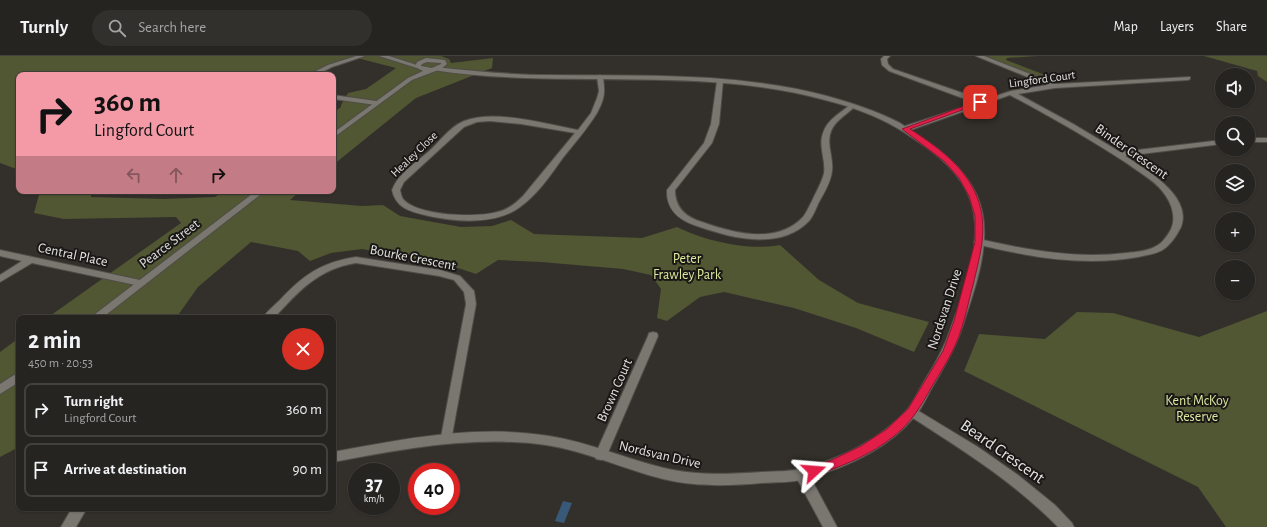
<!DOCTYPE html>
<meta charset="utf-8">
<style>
body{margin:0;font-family:"Alegreya Sans",sans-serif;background:#32302d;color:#f1f3f6;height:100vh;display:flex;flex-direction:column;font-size:15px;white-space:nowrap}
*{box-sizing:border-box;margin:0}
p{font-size:13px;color:#a4a4a5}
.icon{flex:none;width:22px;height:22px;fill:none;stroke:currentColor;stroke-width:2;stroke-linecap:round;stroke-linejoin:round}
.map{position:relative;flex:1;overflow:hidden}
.side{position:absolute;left:16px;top:259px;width:320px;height:196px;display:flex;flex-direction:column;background:#262420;border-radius:8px;box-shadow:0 1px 3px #0004,0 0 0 1px #42413e}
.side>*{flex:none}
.top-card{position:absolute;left:16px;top:16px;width:320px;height:122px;border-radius:8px;box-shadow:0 1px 3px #0004,0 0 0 1px #42413e;background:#f49aa7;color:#111;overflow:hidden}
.tools{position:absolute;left:1215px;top:12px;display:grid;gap:8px}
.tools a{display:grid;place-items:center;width:40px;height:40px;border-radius:50%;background:#262420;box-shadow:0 1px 3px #0004,0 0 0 1px #42413e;font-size:20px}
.speed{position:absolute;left:348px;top:407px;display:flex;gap:8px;font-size:20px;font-weight:700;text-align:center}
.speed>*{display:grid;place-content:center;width:52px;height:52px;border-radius:50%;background:#262420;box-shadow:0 1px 3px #0004,0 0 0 1px #42413e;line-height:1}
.speed small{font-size:10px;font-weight:400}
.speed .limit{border:6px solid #d22;background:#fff;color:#111}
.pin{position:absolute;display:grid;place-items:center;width:34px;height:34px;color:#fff;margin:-17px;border-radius:8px;box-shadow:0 2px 6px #0006}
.me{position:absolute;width:44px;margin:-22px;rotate:71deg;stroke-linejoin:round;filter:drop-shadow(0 0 3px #0008)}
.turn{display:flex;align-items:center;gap:14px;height:84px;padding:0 12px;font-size:18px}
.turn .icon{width:52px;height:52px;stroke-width:2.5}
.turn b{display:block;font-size:28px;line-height:34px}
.lanes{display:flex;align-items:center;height:38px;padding:0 12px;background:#0003;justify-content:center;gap:20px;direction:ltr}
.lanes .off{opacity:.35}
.round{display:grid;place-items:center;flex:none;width:42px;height:42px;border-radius:21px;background:#32302d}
.overview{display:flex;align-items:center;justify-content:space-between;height:68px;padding:0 12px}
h1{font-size:24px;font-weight:700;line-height:30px}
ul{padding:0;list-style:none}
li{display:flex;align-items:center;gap:12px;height:54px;margin:0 8px 6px;padding:0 4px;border:2px solid #42413e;border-radius:8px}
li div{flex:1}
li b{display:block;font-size:15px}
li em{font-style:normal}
header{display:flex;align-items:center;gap:24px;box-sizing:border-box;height:56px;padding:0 20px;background:#262420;border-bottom:1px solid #42413e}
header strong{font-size:19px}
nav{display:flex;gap:22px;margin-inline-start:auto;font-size:14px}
.search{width:280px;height:36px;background:#32302d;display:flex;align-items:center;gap:10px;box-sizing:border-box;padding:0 14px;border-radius:22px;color:#a4a4a5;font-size:15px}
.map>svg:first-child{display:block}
.green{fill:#515633}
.water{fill:#395979}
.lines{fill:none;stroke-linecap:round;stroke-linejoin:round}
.minor-casing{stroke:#4f4d48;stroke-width:2}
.tertiary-casing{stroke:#4f4d48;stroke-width:2}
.secondary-casing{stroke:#4f4d48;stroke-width:2}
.minor{fill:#7a7670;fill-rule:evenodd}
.tertiary{fill:#7a7670;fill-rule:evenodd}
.secondary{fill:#7a7670;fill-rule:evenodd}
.route{fill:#e11d48;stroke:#92132f}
.labels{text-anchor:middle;stroke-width:4;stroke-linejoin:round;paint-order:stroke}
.far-street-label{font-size:12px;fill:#e4e2df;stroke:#1a1816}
.street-label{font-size:14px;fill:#e4e2df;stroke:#1a1816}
.park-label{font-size:14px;fill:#dde89e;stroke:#1a1816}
.near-street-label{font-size:17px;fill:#e4e2df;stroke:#1a1816}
</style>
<header>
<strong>Turnly</strong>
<div class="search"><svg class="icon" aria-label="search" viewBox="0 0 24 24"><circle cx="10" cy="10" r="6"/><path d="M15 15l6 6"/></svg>Search here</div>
<nav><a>Map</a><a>Layers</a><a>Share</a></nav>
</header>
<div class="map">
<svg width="1267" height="471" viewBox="0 0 1267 471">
<rect width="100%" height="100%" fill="#33302b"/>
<g class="green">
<polygon points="0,0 441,0 449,3 451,7 493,2 492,12 416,42 333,109 333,57 341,51 341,49 348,37 366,33 396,12 353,1 310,19 19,19 19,114 0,107"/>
<polygon points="983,0 1037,0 1007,2 1006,4 1058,24 1047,25"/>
<polygon points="1204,0 1267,0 1267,26 1258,20 1257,15"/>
<path d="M40,135h51v6l73,2 51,-2 9,-6h76l-10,9 72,6 21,-1 17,11 61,11 31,-1 19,-6 23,14 108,4 35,-11c28,14 72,24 103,18l39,35 39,23 71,19 -15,30 -58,-24 -62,-20 -70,-16 -24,5 -33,24 -10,-3 4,-29 -10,-14 -28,-6 -82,-7 -43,-2 -22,14 -27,-9 -87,-16 -31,4 -21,8 -12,-10 -47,-9 -53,45 -22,31h-129l134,-95 -5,-6 -112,2 -30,-6z"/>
<polygon points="1267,255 1267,471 1226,471 1198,431 964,315 979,278 1045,283 1077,256 1113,257 1199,281"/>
<polygon points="19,282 19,391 0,401 0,296"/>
</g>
<polygon class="water" points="563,445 572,447 564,467 555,465"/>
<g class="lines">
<g class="minor-casing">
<g id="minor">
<polygon points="356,0 365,0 332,11 316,19 308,19 328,9"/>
<polygon points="379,0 389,0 420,10 417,12"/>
<path d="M884,0h6l-3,3 1,5 5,5 90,31 28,-9 36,-6 -71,-29h8l72,28 134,-7v2l-2,1 -133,8 -37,6 57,31 45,27 102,-12v4l-97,12c20,13 68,40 56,71 -4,8 -10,17 -17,22 -7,5 -17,6 -26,8 -54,10 -109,0 -162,-13l-2,-2 5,-3c48,11 97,20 147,14 10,-1 23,-2 32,-8 5,-3 9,-9 12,-14 7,-12 2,-28 -7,-39 -9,-12 -23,-19 -35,-28 -38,-25 -77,-47 -118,-69l-102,36h-6v-4l74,-24 -87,-32 -7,-6 -1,-6z"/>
<path d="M600,19l3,2c2,16 2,21 -6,36 -10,16 -23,31 -35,46 -12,17 -25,36 -42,48 -24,18 -64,15 -91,9 -17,-4 -33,-7 -37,-26 6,-16 22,-26 35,-37 12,-10 22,-26 37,-32 31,-12 82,3 114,9l13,-17 6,-15 2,-7 -2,-14zM490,65l31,3 54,9 -52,63c-8,8 -16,14 -26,16 -21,6 -80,4 -94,-13 -2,-3 -2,-6 -3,-9l4,-8 60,-55 13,-5z"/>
<path d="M720,23l3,2 -4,43 -7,19 -37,47c0,18 11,27 27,32 31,11 75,23 101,-5 4,-5 6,-11 9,-16 4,-9 10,-19 12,-28 2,-13 -6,-27 -1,-40 4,-13 17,-20 27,-28l5,1c-7,8 -18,13 -23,23 -7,14 2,28 0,42 -1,11 -8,22 -13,31 -3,6 -5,13 -10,19 -29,30 -78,17 -112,5 -18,-6 -31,-16 -30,-36l37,-47 7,-19 6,-43z"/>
<polygon points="333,39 376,45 379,47 376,49 333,43"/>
<rect x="1248" y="82" width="19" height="4"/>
<polygon points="0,194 140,224 145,227 140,230 32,207 0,226 0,219 22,205 0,200"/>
<path d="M356,201l84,13 20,6 14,15 2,13 -25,137 -4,1 -4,-1 -2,-4 25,-133 -2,-12 -10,-12 -15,-4 -83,-13c-38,6 -57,28 -82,55h-11c4,-7 11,-12 17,-18 23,-25 42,-38 76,-43z"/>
<polygon points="653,276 657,277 658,280 607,399 606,403 601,404 596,403 595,399 648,280 649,277"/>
<path d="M912,351l66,40 40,28 37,30 17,18 2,4h-16c-44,-45 -97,-78 -150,-112l-2,-3 2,-3z"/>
<polygon points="802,413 807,415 837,471 823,471 795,419 797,415"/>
</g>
</g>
<g class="tertiary-casing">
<g id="tertiary">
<path d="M435,11c38,4 76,8 114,8 93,1 187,-3 278,21 25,7 50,15 73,27 8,5 16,11 24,16 27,18 54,43 59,77 6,37 -10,78 -21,112 -7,21 -18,39 -29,58 -6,10 -10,21 -18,30 -27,33 -70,52 -110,63 -14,4 -29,3 -43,4 -34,3 -66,4 -99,-4 -40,-10 -77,-28 -117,-34 -72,-10 -142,4 -213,17v-10c71,-13 144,-28 216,-16 40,6 77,23 115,32 33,8 65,6 98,4 14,-1 28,0 42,-4 37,-9 77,-29 103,-58 7,-9 12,-20 18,-30 10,-16 19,-32 25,-50 13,-36 30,-78 24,-116 -5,-32 -29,-54 -54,-71 -8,-5 -15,-11 -23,-15 -22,-13 -48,-22 -72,-28 -128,-35 -262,-10 -392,-30v-2z"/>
<polygon points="72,452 87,452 76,471 61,471"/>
</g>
</g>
<g class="secondary-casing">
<g id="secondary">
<path d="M426,2l19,2 2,4 -6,5 -29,11 -79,58v-5l75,-55 15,-7 -8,-4 2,-5zM427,6l14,1v1l-9,4 -11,-2 1,-2z"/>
<polygon points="256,135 265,135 102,262 90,262"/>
<polygon points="19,316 19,326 0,338 0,328"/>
</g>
</g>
<use href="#minor" class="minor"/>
<use href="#tertiary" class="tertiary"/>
<use href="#secondary" class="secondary"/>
</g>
<path class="route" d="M978,45l6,1 -74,27c26,17 55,37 67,68 12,30 3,58 -4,88 -6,22 -10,46 -21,67 -6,12 -14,24 -21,36 -10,18 -20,35 -37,48 -23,19 -52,30 -80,40l-5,-2 -1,-3 1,-4 23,-7 29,-14 26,-17 21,-20 35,-58 11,-30 21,-79v-26l-6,-20 -10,-18 -15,-17 -42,-32z"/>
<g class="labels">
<g class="far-street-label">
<text transform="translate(1042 23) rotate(-8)" y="4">Lingford Court</text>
<text transform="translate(414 98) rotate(-44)" y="4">Healey Close</text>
</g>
<g class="street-label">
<text transform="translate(1132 95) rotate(35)" y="5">Binder Crescent</text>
<text transform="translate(169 187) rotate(-37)" y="5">Pearce Street</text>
<text transform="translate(73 198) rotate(12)" y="5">Central Place</text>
<text transform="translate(413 201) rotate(11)" y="5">Bourke Crescent</text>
<text transform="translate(944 253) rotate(-72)" y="5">Nordsvan Drive</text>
<text transform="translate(614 334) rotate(-66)" y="5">Brown Court</text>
<text transform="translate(660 398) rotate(13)" y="5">Nordsvan Drive</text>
</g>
<g class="park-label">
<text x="687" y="207">Peter<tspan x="687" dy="16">Frawley Park</tspan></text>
<text x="1197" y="349">Kent McKoy<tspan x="1197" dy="16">Reserve</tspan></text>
</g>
<g class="near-street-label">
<text transform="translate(1003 395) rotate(35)" y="6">Beard Crescent</text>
</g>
</g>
</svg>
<div class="tools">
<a><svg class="icon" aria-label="sound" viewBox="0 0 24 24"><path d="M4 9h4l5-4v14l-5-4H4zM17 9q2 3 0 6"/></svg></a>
<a><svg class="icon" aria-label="search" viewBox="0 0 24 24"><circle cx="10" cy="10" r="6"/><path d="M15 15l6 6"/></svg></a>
<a><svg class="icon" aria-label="layers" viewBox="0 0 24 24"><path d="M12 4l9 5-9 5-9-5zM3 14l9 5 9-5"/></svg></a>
<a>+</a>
<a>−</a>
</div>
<div class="speed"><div>37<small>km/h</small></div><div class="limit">40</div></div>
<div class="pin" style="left:980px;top:46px;background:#d93025"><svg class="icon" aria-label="arrive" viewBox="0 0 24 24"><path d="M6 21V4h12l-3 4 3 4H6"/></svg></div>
<svg class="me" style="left:814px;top:415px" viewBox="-20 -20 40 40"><path d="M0-17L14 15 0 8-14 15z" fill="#e11d48" stroke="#fff" stroke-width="4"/></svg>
<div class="top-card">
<div class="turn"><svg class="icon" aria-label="right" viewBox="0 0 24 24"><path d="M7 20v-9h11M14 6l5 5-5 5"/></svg><div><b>360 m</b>Lingford Court</div></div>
<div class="lanes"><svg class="icon off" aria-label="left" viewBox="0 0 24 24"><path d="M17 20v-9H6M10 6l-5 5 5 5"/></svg><svg class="icon off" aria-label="ahead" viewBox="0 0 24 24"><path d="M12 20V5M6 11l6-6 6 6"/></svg><svg class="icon" aria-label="right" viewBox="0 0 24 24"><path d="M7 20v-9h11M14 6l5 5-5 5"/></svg></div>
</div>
<section class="side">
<div class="overview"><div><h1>2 min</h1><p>450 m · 20:53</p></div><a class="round" style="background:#d93025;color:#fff"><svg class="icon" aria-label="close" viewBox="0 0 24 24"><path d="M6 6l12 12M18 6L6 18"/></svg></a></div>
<ul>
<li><svg class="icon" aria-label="right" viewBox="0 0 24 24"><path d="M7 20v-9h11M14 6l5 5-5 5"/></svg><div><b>Turn right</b><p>Lingford Court</p></div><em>360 m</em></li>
<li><svg class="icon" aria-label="arrive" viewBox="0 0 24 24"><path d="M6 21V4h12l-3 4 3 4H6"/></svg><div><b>Arrive at destination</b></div><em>90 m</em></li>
</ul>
</section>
</div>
